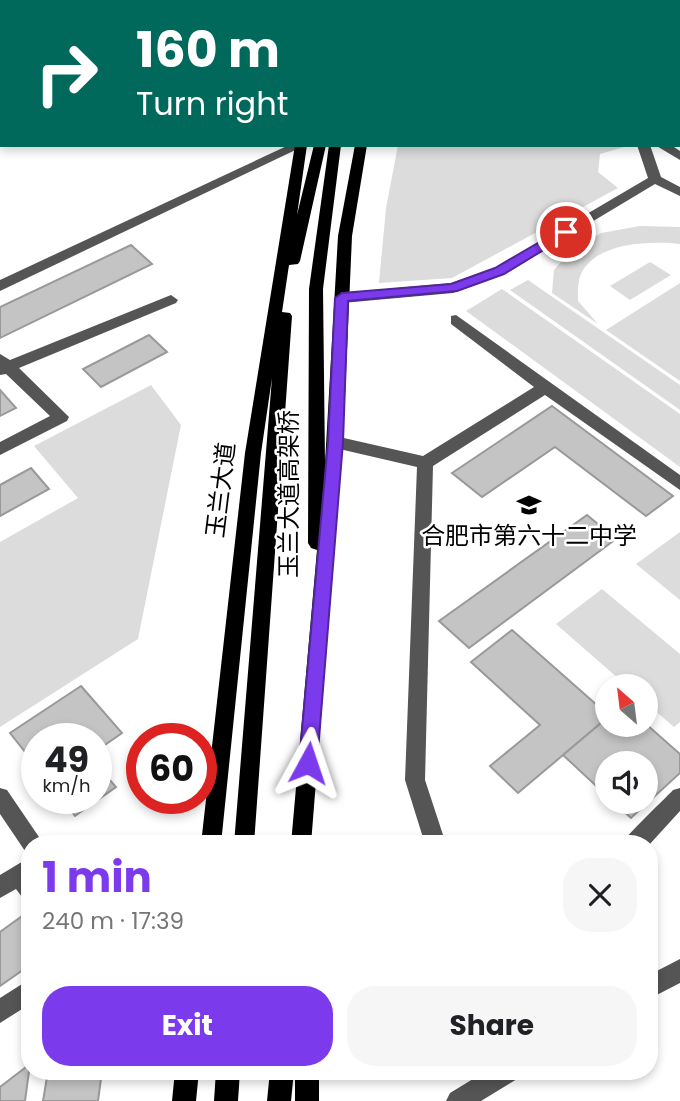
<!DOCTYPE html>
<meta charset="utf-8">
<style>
body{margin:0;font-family:Poppins,"Noto Sans SC",sans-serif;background:#f6f6f6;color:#202124;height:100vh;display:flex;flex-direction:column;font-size:26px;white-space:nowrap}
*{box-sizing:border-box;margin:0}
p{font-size:23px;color:#757577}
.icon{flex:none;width:38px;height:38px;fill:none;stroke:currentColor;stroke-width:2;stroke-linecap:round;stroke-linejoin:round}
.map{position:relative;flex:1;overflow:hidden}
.details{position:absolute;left:21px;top:835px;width:637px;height:245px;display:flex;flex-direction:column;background:#fff;border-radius:28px;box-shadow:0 4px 10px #0003}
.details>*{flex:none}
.guide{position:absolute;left:0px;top:0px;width:681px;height:147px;box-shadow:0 4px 10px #0003;background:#00695c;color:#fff;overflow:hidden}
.needle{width:46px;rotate:332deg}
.fabs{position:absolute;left:595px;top:674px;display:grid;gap:14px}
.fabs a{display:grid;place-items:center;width:63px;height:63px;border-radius:50%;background:#fff;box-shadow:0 4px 10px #0003;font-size:35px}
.speed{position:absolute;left:21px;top:723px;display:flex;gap:14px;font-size:35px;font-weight:700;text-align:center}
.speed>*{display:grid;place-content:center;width:91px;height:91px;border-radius:50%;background:#fff;box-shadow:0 4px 10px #0003;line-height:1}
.speed small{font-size:18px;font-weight:400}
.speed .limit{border:10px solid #d22;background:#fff;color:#111}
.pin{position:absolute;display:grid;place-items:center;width:60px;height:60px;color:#fff;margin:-30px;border:4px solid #fff;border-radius:50%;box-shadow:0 2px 7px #0007}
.me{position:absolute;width:77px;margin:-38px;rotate:5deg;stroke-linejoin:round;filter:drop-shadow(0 0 5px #0008)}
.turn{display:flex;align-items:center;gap:24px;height:147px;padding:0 21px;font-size:32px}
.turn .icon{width:91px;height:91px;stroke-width:2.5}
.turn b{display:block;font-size:49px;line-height:60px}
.round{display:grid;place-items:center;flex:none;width:74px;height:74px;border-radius:28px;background:#f6f6f6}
.head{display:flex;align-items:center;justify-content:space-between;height:119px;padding:0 21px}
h1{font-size:42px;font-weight:700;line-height:52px;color:#7c3aed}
.primary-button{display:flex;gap:14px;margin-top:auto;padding:14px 21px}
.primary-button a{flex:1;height:80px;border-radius:28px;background:#7c3aed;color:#fff;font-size:28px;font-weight:700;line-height:80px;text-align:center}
.primary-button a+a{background:#f6f6f6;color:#202124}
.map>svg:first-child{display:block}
.green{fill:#dcdcdc}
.building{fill:#c4c4c4;stroke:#999;stroke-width:2}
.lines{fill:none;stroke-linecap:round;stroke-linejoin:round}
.minor{fill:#555;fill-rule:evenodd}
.major{fill:#000;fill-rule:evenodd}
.route{fill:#7c3aed;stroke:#51269a;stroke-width:2}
.labels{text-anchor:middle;stroke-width:5;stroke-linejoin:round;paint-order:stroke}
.street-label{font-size:24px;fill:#000;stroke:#fff}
.poi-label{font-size:24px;fill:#000;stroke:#fff}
</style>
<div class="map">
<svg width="680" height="1101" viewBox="0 0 680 1101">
<rect width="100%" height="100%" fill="#fff"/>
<g class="green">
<polygon points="398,145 631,145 600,154 598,172 618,188 452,278 379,283 386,208"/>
<path d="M640,226l40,1v17c-27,-3 -74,-2 -93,21 -10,10 -9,23 -9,36l20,23 -46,-31 2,-23 13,-15 34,-22z"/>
<polygon points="650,262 671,275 630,300 610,286"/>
<polygon points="528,280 680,385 680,410 510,290"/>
<polygon points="680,283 680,381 606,330"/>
<polygon points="502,289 680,414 680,467 466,311"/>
<polygon points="151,385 181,425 138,639 0,727 0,542 78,498 34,446"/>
<polygon points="680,532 680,600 636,564"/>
<polygon points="602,589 680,654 680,722 674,727 646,703 646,686 627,686 556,624"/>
</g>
<g class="building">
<polygon points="0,0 66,0 2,2 0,24"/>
<polygon points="131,245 152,264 0,338 0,307"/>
<polygon points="149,335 167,352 101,387 83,369"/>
<polygon points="0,390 16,408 0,416"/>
<polygon points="552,406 673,496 646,516 555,447 482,497 452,473"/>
<polygon points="31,468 49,489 0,516 0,485"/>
<polygon points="587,515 616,539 469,648 439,621"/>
<polygon points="512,630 607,714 607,718 518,793 490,766 540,725 471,662"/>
<polygon points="81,686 122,733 96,751 96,738 37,738 37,767 10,733"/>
<polygon points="607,718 607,724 646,724 680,754 680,773 631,818 613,802 646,802 646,763 607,763 607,796 563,755"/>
<polygon points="96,764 116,787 75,816 61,798 96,798"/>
<polygon points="25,914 30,921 30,965 0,986 0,932"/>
<polygon points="30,1064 25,1101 0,1101 0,1087"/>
<polygon points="48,1071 102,1071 98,1101 43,1101"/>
</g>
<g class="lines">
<g class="minor">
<polygon points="598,0 612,0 597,2"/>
<polygon points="622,0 636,0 637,2 624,2"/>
<polygon points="680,26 680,33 679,33 679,26"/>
<rect x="679" y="105" width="1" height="8"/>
<polygon points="2,134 2,142 0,143 0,135"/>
<polygon points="289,145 306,145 0,291 0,280"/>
<polygon points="637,145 650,145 661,177 680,187 680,196 655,184 505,274 453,293 342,303 335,298 342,293 451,283 495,268 648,178"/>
<polygon points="655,145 671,145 680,151 680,160"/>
<polygon points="171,295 178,300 176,303 19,368 69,417 67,421 0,455 0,442 50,416 6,374 0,375 0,354 10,360"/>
<polygon points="456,315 680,475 680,490 545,395 433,466 425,780 446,844 425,844 405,780 417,467 335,448 327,442 335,436 423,456 534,387 451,324 451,316"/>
<polygon points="0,788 7,790 39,837 42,844 30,844 30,853 25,851 0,814"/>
<path d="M680,788v23l-31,34 -27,-1c3,-8 42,-44 51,-54z"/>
<polygon points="30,857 30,900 22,897 16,889 0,898 0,875"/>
<polygon points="680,959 680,983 649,999 649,975"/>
<polygon points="30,979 30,1004 0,1023 0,998"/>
<polygon points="486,1071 521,1071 517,1079 481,1101 446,1101 450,1093"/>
</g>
<g class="major">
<polygon points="346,0 358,0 346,2"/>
<polygon points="363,0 375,0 363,2"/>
<rect x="390" y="0" width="12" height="2"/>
<polygon points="295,145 307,145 297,215 314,145 326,145 300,261 298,264 289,265 282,312 290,313 292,316 254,844 234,844 272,378 261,453 221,844 201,844 245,453"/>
<polygon points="329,145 341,145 323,289 325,463 338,236 355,145 367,145 352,236 343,442 311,844 291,844 317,550 311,548 308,543 309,289"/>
<polygon points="175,1071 199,1071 196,1101 172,1101"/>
<polygon points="216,1071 240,1071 238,1101 214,1101"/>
<polygon points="270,1071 294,1071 291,1101 267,1101"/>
<rect x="295" y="1071" width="24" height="30"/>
</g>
</g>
<polygon class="route" points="562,229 573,232 504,274 457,291 348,301 343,442 317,763 315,769 308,771 302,769 299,763 328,442 335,298 342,293 451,284 495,268"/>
<defs>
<g id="school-bare" transform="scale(1.89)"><path d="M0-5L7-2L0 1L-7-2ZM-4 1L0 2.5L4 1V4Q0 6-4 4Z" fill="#000" stroke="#fff" stroke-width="2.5" paint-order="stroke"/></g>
</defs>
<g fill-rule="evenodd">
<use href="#school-bare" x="529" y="505"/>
</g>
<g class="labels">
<g class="street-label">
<text transform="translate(221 490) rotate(-83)" y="8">玉兰大道</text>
<text transform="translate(289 494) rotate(-90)" y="8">玉兰大道高架桥</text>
</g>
<g class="poi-label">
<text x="529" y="544">合肥市第六十二中学</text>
</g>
</g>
</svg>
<div class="fabs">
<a><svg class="needle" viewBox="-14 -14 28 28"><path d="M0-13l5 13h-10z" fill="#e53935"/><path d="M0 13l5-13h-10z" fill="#757577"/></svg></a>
<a><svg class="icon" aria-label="sound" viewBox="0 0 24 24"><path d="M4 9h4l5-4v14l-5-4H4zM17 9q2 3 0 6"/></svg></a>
</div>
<div class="speed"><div>49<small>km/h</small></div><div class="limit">60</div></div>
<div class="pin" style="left:566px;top:232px;background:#d93025"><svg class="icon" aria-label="arrive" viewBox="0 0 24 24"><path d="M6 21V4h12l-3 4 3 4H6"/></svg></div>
<svg class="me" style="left:308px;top:763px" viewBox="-20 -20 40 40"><path d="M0-17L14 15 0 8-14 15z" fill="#7c3aed" stroke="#fff" stroke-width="4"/></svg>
<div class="guide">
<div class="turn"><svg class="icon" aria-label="right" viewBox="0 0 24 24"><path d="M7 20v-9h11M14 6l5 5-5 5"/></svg><div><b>160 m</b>Turn right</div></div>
</div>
<section class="details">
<div class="head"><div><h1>1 min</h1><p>240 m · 17:39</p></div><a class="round"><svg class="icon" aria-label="close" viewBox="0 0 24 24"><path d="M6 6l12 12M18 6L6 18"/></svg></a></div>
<div class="primary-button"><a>Exit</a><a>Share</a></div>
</section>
</div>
